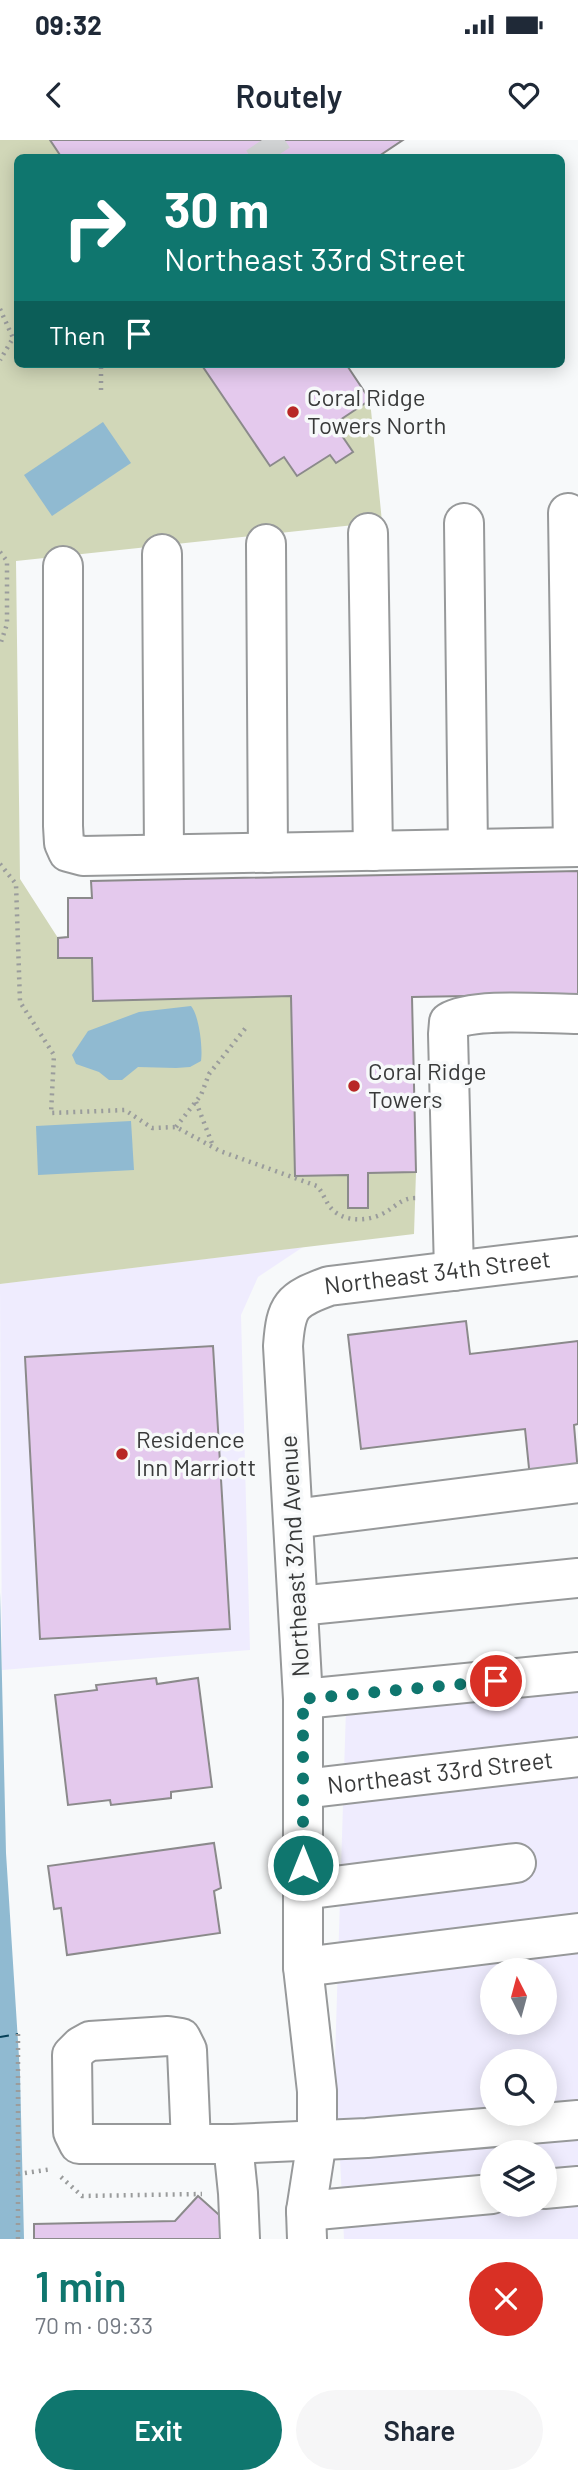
<!DOCTYPE html>
<meta charset="utf-8">
<style>
body{margin:0;font-family:Barlow,sans-serif;background:#f6f6f7;color:#1f2937;height:100vh;display:flex;flex-direction:column;font-size:26px;white-space:nowrap}
*{box-sizing:border-box;margin:0}
p{font-size:23px;color:#747a83}
.icon{flex:none;width:38px;height:38px;fill:none;stroke:currentColor;stroke-width:2;stroke-linecap:round;stroke-linejoin:round}
.map{position:relative;height:2099px;overflow:hidden}
.panel{display:flex;flex-direction:column;background:#fff;flex:1}
.panel>*{flex:none}
.top-card{position:absolute;left:14px;top:14px;width:551px;height:214px;border-radius:10px;box-shadow:0 4px 18px #0003;background:#0f766e;color:#fff;overflow:hidden}
.needle{width:46px;rotate:354deg}
.buttons{position:absolute;left:480px;top:1818px;display:grid;gap:14px}
.buttons a{display:grid;place-items:center;width:77px;height:77px;border-radius:50%;background:#fff;box-shadow:0 4px 18px #0003;font-size:35px}
.pin{position:absolute;display:grid;place-items:center;width:60px;height:60px;color:#fff;margin:-30px;border:4px solid #fff;border-radius:50%;box-shadow:0 2px 7px #0007}
.me{position:absolute;width:77px;margin:-38px;rotate:0deg;stroke-linejoin:round;filter:drop-shadow(0 0 5px #0008)}
.turn{display:flex;align-items:center;gap:24px;height:147px;padding:0 35px;font-size:32px}
.turn .icon{width:91px;height:91px;stroke-width:2.5}
.turn b{display:block;font-size:49px;line-height:60px}
.then{display:flex;align-items:center;height:66px;padding:0 35px;background:#0003;gap:14px;font-size:26px}
.round{display:grid;place-items:center;flex:none;width:74px;height:74px;border-radius:37px;background:#f6f6f7}
.summary{display:flex;align-items:center;justify-content:space-between;height:119px;padding:0 35px}
h1{font-size:42px;font-weight:600;line-height:52px;color:#0f766e}
.cta{display:flex;gap:14px;margin-top:auto;padding:14px 35px}
.cta a{flex:1;height:80px;border-radius:42px;background:#0f766e;color:#fff;font-size:28px;font-weight:600;line-height:80px;text-align:center}
.cta a+a{background:#f6f6f7;color:#1f2937}
.status{display:flex;justify-content:space-between;align-items:center;height:49px;padding:0 35px;background:#fff;direction:ltr}
.status svg{height:19px;fill:currentColor}
header{display:flex;justify-content:space-between;align-items:center;height:91px;padding:0 35px;background:#fff;font-size:32px;font-weight:600}
.map>svg:first-child{display:block}
.commercial{fill:#efecfe;fill-rule:evenodd}
.green{fill:#d1d7b8}
.water{fill:#90bad1}
.lines{fill:none;stroke-linecap:round;stroke-linejoin:round}
.ferry{stroke:#064058;stroke-width:2;stroke-dasharray:9 7;stroke-linecap:butt}
.building{fill:#e4c9ed;stroke:#8b8a8b;stroke-width:2}
.minor-tunnel{stroke:#d1d3d4;stroke-width:38;stroke-dasharray:38 19;stroke-linecap:butt}
.minor-casing{stroke:#97999a;stroke-width:42}
.path{stroke:#9a9c9c;stroke-width:4.5;stroke-dasharray:2 5;stroke-linecap:butt}
.minor{stroke:#fff;stroke-width:38}
.route{stroke:#0f766e;stroke-width:12;stroke-dasharray:0 21.6}
.poi-dot{fill:#b82826;stroke:#f7f9fa;stroke-width:2.5}
.labels{text-anchor:middle;stroke-width:7;stroke-linejoin:round;paint-order:stroke}
.poi-label{font-size:24px;fill:#393a3a;stroke:#f7f9fa;text-anchor:start}
.street-label{font-size:24px;fill:#393a3a;stroke:#f7f9fa}
</style>
<div class="status"><b>09:32</b><svg viewBox="0 0 49 12"><path d="M0 12V9h3v3zM5 12V6h3v6zM10 12V3h3v9zM15 12V0h3v12zM26 1h20v11H26zM47 4h2v5h-2z"/></svg></div>
<header><svg class="icon" aria-label="back" viewBox="0 0 24 24"><path d="M15 5l-7 7 7 7"/></svg>Routely<svg class="icon" aria-label="heart" viewBox="0 0 24 24"><path d="M12 20l-8-8c-3-5 5-10 8-4 3-6 11-1 8 4z"/></svg></header>
<div class="map">
<svg width="578" height="2099" viewBox="0 0 578 2099">
<rect width="100%" height="100%" fill="#f7f9fa"/>
<g class="commercial">
<polygon points="303,1107 258,1137 241,1175 250,1510 2,1530 0,1144"/>
<path d="M578,1514v585h-234l-9,-180 12,-382zM492,1830h52v53h-52zM492,1922h52v52h-52zM492,2012h52v53h-52z"/>
</g>
<polygon class="green" points="0,0 50,0 62,17 18,18 18,224 201,224 270,326 284,317 297,336 330,315 353,312 334,284 370,260 382,382 16,421 20,739 58,798 58,818 92,818 94,860 291,856 295,1036 348,1035 348,1068 368,1068 368,1033 416,1032 414,1094 0,1144"/>
<g class="water">
<polygon points="103,282 131,323 52,376 24,335"/>
<path d="M191,866c8,9 12,42 10,55l-11,6 -14,1 -38,-1 -16,13h-13l-10,-8 -23,-8 -4,-9 16,-24 51,-19z"/>
<polygon points="131,981 134,1030 38,1035 36,986"/>
<polygon points="0,1452 6,1713 20,1933 24,2099 0,2099"/>
</g>
<g class="lines">
<polyline class="ferry" points="0,1897 18,1894"/>
</g>
<g class="building">
<polygon points="50,0 403,0 376,18 62,18"/>
<polygon points="201,224 346,224 370,260 334,284 353,312 336,323 330,315 297,336 284,317 270,326"/>
<polygon points="578,731 578,854 412,857 416,1032 368,1033 368,1068 348,1068 348,1035 295,1036 291,856 93,861 92,818 58,818 58,798 68,797 68,758 92,758 91,741"/>
<polygon points="466,1181 470,1214 578,1201 578,1284 574,1285 578,1333 530,1338 525,1289 361,1309 348,1195"/>
<polygon points="213,1206 230,1489 40,1499 25,1217"/>
<polygon points="156,1538 157,1544 198,1538 212,1647 171,1652 171,1658 111,1665 110,1660 68,1665 55,1555 97,1550 96,1545"/>
<polygon points="214,1703 221,1748 214,1751 220,1793 67,1815 61,1768 54,1769 48,1726"/>
<polygon points="198,2056 236,2090 228,2099 34,2099 34,2084 175,2081"/>
</g>
<g class="lines">
<polyline class="minor-tunnel" points="262,0 274,18"/>
<g class="minor-casing">
<g id="minor">
<polyline points="568,373 573,707"/>
<polyline points="464,383 468,709"/>
<polyline points="368,393 373,711"/>
<polyline points="266,404 268,713"/>
<polyline points="162,414 164,714"/>
<polyline points="63,426 63,686 64,703 68,712 83,716 578,707"/>
<path d="M454,1131l-6,-237 1,-12c24,-15 98,-8 129,-8"/>
<polyline points="293,1379 578,1343"/>
<polyline points="298,1466 578,1438"/>
<polyline points="303,1559 578,1532"/>
<path id="s1" d="M303,1649l275,-32"/>
<polyline points="303,1750 516,1723"/>
<polyline points="303,1827 578,1793"/>
<polyline points="191,2003 187,1910 181,1898 168,1896 90,1901 81,1906 72,1915 73,1992 79,2004 233,2004 367,1998 578,1980"/>
<polyline points="233,2004 238,2053 240,2099"/>
<polyline points="544,2049 578,2046"/>
<polyline points="306,2071 492,2054"/>
<path id="s2" d="M307,2099l-1,-28 11,-71v-49l-14,-124v-268l-20,-353c3,-41 8,-46 46,-60l249,-30"/>
</g>
</g>
<g class="path">
<polyline points="0,169 13,198 0,220"/>
<polyline points="101,250 101,224"/>
<polyline points="0,412 7,421 7,484 0,505"/>
<path d="M0,724l16,20 4,118 34,53 -3,58 74,-3 27,18 24,-1 44,24 97,35c8,9 9,19 18,26 13,10 33,9 47,2 13,-6 18,-16 34,-16"/>
<polyline points="196,962 213,1006"/>
<polyline points="176,987 201,955 209,934 248,885"/>
<polyline points="18,1894 18,2034 52,2029"/>
<polyline points="18,2034 18,2099"/>
<polyline points="61,2037 82,2056 202,2054"/>
</g>
<use href="#minor" class="minor"/>
</g>
<g class="lines">
<polyline class="route" points="303,1725 303,1559 496,1541"/>
</g>
<g class="poi-dot">
<circle cx="293" cy="272" r="7"/>
<circle cx="354" cy="946" r="7"/>
<circle cx="122" cy="1314" r="7"/>
</g>
<g class="labels">
<g class="poi-label">
<text x="307" y="266">Coral Ridge<tspan x="307" dy="28">Towers North</tspan></text>
<text x="368" y="940">Coral Ridge<tspan x="368" dy="28">Towers</tspan></text>
<text x="136" y="1308">Residence<tspan x="136" dy="28">Inn Marriott</tspan></text>
</g>
<g class="street-label">
<text dy="8" stroke="none"><textPath href="#s2" startOffset="1088">Northeast 34th Street</textPath></text>
<text transform="translate(295 1416) rotate(-93)" y="8">Northeast 32nd Avenue</text>
<text dy="8" stroke="none"><textPath href="#s1" startOffset="138">Northeast 33rd Street</textPath></text>
</g>
</g>
</svg>
<div class="buttons">
<a><svg class="needle" viewBox="-14 -14 28 28"><path d="M0-13l5 13h-10z" fill="#e53935"/><path d="M0 13l5-13h-10z" fill="#747a83"/></svg></a>
<a><svg class="icon" aria-label="search" viewBox="0 0 24 24"><circle cx="10" cy="10" r="6"/><path d="M15 15l6 6"/></svg></a>
<a><svg class="icon" aria-label="layers" viewBox="0 0 24 24"><path d="M12 4l9 5-9 5-9-5zM3 14l9 5 9-5"/></svg></a>
</div>
<div class="pin" style="left:496px;top:1541px;background:#d93025"><svg class="icon" aria-label="arrive" viewBox="0 0 24 24"><path d="M6 21V4h12l-3 4 3 4H6"/></svg></div>
<svg class="me" style="left:303px;top:1725px" viewBox="-20 -20 40 40"><circle r="17" fill="#0f766e" stroke="#fff" stroke-width="3"/><path d="M0-11L8 9 0 5-8 9z" fill="#fff"/></svg>
<div class="top-card">
<div class="turn"><svg class="icon" aria-label="right" viewBox="0 0 24 24"><path d="M7 20v-9h11M14 6l5 5-5 5"/></svg><div><b>30 m</b>Northeast 33rd Street</div></div>
<div class="then">Then<svg class="icon" aria-label="arrive" viewBox="0 0 24 24"><path d="M6 21V4h12l-3 4 3 4H6"/></svg></div>
</div>
</div>
<section class="panel">
<div class="summary"><div><h1>1 min</h1><p>70 m · 09:33</p></div><a class="round" style="background:#d93025;color:#fff"><svg class="icon" aria-label="close" viewBox="0 0 24 24"><path d="M6 6l12 12M18 6L6 18"/></svg></a></div>
<div class="cta"><a>Exit</a><a>Share</a></div>
</section>
